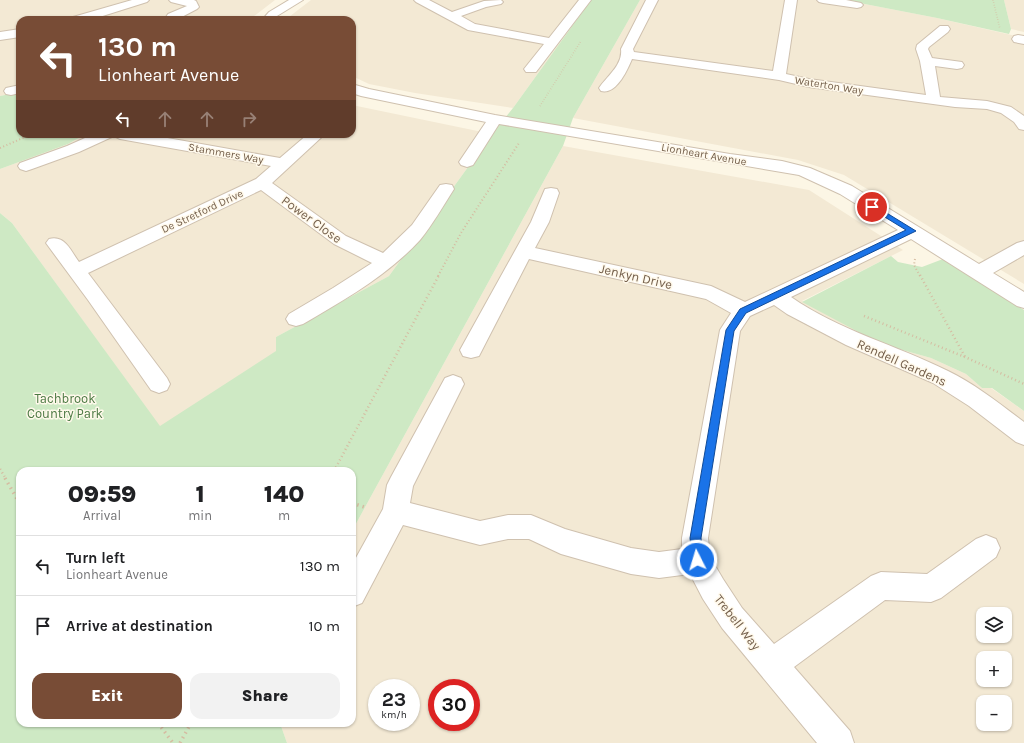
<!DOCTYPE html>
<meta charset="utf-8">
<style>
body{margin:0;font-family:Karla,sans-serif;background:#f2f2f2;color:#202124;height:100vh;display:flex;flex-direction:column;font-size:15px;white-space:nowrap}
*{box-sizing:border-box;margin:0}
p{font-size:13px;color:#757577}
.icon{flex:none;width:22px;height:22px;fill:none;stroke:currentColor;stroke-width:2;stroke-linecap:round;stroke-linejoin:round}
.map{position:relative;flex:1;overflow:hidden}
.details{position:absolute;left:16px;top:467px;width:340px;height:260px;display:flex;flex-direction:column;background:#fff;border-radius:12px;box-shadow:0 1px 3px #0004}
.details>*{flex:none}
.hud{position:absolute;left:16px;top:16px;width:340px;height:122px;border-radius:12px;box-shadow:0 1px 3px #0004;background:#784c36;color:#fff;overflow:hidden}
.controls{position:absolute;left:976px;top:607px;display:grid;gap:8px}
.controls a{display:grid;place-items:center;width:36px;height:36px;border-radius:8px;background:#fff;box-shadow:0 1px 3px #0004;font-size:20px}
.speed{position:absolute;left:368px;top:679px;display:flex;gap:8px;font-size:20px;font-weight:700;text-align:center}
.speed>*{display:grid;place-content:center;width:52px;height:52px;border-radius:50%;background:#fff;box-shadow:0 1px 3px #0004;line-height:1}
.speed small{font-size:10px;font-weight:400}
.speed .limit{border:6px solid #d22;background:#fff;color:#111}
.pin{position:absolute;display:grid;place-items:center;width:34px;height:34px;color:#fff;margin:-17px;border:2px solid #fff;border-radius:50%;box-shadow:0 1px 4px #0007}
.me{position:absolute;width:44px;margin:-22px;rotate:355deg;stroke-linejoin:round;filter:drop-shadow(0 0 3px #0008)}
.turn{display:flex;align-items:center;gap:14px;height:84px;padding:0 16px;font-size:18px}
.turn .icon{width:52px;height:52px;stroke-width:2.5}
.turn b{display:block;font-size:28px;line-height:34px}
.lanes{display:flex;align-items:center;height:38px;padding:0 16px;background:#0003;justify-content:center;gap:20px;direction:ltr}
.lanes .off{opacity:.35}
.eta{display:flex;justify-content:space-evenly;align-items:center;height:68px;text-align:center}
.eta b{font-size:24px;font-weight:800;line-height:28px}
.action{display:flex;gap:8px;margin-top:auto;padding:8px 16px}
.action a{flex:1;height:46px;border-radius:12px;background:#784c36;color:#fff;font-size:16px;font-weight:800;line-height:46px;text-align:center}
.action a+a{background:#f2f2f2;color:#202124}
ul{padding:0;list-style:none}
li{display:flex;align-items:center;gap:12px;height:60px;padding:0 16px;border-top:1px solid #e0e0e0}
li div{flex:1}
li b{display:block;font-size:15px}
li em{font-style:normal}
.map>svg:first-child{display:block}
.residential{fill:#f3e9d4;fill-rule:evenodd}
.green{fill:#cee9c4}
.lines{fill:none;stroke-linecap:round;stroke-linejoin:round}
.minor-casing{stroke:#cfc1af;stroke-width:2}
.path-far3{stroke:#d5bba1;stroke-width:1.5;stroke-dasharray:0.5 2;stroke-linecap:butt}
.path-far2{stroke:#d5bba1;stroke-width:2;stroke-dasharray:1 2.5;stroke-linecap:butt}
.path-far1{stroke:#d5bba1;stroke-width:2.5;stroke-dasharray:1 3;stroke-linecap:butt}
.path{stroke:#d5bba1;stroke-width:3.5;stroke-dasharray:1.5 4;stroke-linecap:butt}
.minor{fill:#fff;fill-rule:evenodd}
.route{fill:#1a73e8;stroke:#114b97}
.labels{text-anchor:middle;stroke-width:3;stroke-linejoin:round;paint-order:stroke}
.far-street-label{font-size:11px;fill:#745f4b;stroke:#fff9eb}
.street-label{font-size:13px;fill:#745f4b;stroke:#fff9eb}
.park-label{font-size:13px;fill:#4c7943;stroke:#fff9eb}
</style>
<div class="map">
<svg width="1024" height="743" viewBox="0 0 1024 743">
<rect width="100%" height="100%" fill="#fcf6e5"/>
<g class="residential">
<polygon points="0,0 275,0 249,20 20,20 20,92 0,96"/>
<polygon points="311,0 591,0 513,108 415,93 369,84 352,76 352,20 285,20"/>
<polygon points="640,0 844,0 937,18 1024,38 1024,284 844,175 798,160 573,118"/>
<polygon points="1004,0 1024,0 1024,32 1011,29"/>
<polygon points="352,105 492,134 389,276 276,337 277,351 160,427 12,223 0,213 0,169 68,144 86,134 352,134"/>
<path d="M563,146l246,44 94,60 -101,51 79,43 50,14 35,16 16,14h9l33,23v332h-737l-7,-20h72v-192zM983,614h22v22h-22zM983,658h22v22h-22zM377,688h34v34h-34zM437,688h34v34h-34zM983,702h22v22h-22z"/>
</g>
<g class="green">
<polygon points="591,0 640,0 573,118 563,146 352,531 352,471 20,471 20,723 280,723 287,743 0,743 0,213 12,223 160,426 276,351 276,337 389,276 492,134 513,108"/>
<polygon points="844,0 1004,0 1011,29 1009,34 937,18"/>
<polygon points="20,92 20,134 86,134 68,144 0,169 0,96"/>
<polygon points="891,256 898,262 922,267 943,259 1024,310 1024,411 992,388 982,388 966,374 931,358 881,344 802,302"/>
</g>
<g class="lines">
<g class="minor-casing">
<g id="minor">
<polygon points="132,0 149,0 147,2 90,20 71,20 73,17"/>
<polygon points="169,0 194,0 196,1 199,7 197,9 176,20 170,20 166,17 168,14 187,6 171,2"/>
<polygon points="289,0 303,0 277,16 274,20 262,20 269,12"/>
<polygon points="414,0 429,0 452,12 484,1 501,0 503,2 501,4 486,7 461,16 475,24 549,38 579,0 591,0 536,72 526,72 524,69 544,44 468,30 416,2"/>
<path d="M646,0h12l-25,49 1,3 139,19 12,-71h12l-11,74 23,5 117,16 -6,-34 -4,-12 1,-4 23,-19h8l2,3 -2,3 -19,15 -1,2 4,9 30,4 2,3 -2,3 -5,1 -22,-3 5,31 47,4 24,6 13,9v14l-5,-1 -5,-7 -13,-9 -14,-4 -32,-2 -146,-20 -30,-7 -147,-21c-5,12 -16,36 -31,32l-2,-3c8,-12 24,-23 22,-39z"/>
<polygon points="817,0 846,0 861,3 863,5 861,7 857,8 823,3 819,2"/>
<polygon points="20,29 20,37 0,40 0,32"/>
<polygon points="1018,35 1024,36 1024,44 1014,42 1012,39 1014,36"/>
<path d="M352,84l17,5 126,26 235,39 52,7 28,7 42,18 127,78 38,-21 7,-2v14l-31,18 31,19v16l-7,-2 -106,-67 -120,58c47,33 105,48 157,74 27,13 52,33 76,51v23l-8,-3 -47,-36 -36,-23 -87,-38 -59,-31 -13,-9 -24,11 -10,15 -32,207 2,19 13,22 19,29 32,36 97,-68 10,-4 46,2 49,-35 10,-4 10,4 4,9 -4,9 -55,41 -10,4 -46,-2 -91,67 56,64 4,12h-37l-95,-115 -19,-29 -13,-25 -31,4 -28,-4 -70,-20 -32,-15h-21l-28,6 -77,-20 -41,78 -10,4v-42l31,-56 4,-24 4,-8 54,-99 8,-3 8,3 3,6 -51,102 -3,17 70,18 28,-6h23l34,14 66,19 28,4 23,-3v-11l38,-208 11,-17 -25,-14 -177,-40 -50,97 -8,2 -8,-2 -3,-6 71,-128 14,-33 6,-1 6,1 2,4 -10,29 -14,26 176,38 34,16 153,-72 -58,-36 -41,-19 -300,-51 -26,41 -6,2 -6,-2 -2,-3 27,-40 -125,-26 -9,-3z"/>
<polygon points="20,85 20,93 11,95 6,94 4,91 6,88"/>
<path d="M94,134h51l135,24 28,-24h17l-53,49 74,53 37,17 29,-28 28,-40 6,-1 6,1 2,4c-11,17 -21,35 -34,51 -33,36 -76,60 -117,84l-7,2 -7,-2 -3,-5 3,-5 44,-26 39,-25 -38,-19 -73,-54 -173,83 79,105 3,6 -3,6 -8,3 -8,-3 -63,-90 -42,-57 3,-4c16,-4 21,11 30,23l177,-83 15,-13 -151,-27 -6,-3 -35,16 -47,17 -6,2 -6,-2 -2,-3 2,-3 47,-17z"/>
</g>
</g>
<g class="path-far3">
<polyline points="993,0 1000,29"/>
<polyline points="540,106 581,41"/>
</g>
<g class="path-far2">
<polyline points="0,148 32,134"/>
<polyline points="915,259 914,265 920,276"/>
<polyline points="438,276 461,233 519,143"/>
</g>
<g class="path-far1">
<polyline points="920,275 965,357"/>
<polyline points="864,316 965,357 1024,384"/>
<polyline points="0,469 6,479"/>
<polyline points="334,471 439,275"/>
</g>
<g class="path">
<polyline points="5,478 20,504"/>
<polyline points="352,503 367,508"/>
<polyline points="158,723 173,743"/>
<polyline points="180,743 191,723"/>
</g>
<use href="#minor" class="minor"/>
</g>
<polygon class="route" points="872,204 916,231 746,313 734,331 701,538 703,560 701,564 697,566 693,564 690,538 726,330 740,309 906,230 870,208 869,207"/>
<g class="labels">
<g class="far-street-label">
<text transform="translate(829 85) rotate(9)" y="4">Waterton Way</text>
<text transform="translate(226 153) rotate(10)" y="4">Stammers Way</text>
<text transform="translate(704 154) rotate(10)" y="4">Lionheart Avenue</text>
<text transform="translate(202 211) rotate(-25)" y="4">De Stretford Drive</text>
</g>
<g class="street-label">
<text transform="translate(312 219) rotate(36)" y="5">Power Close</text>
<text transform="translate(636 276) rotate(13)" y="5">Jenkyn Drive</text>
<text transform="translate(902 362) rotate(24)" y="5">Rendell Gardens</text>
<text transform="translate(738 622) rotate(52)" y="5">Trebell Way</text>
</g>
<g class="park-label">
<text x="65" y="403">Tachbrook<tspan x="65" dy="15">Country Park</tspan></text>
</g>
</g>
</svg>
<div class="controls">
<a><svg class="icon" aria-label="layers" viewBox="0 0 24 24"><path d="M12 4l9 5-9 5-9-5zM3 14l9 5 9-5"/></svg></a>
<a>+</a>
<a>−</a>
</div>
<div class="speed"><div>23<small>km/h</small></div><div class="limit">30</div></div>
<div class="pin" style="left:872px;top:207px;background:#d93025"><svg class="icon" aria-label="arrive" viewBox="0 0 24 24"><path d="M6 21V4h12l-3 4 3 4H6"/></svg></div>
<svg class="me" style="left:697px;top:560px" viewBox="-20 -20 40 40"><circle r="17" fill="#1a73e8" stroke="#fff" stroke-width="3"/><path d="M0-11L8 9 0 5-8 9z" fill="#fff"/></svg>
<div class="hud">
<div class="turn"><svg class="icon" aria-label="left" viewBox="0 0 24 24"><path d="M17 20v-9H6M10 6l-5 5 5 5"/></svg><div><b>130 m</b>Lionheart Avenue</div></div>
<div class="lanes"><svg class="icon" aria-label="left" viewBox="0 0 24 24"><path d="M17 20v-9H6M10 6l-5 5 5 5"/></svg><svg class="icon off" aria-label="ahead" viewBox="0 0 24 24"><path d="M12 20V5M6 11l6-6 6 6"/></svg><svg class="icon off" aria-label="ahead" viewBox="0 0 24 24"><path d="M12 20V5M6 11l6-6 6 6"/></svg><svg class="icon off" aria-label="right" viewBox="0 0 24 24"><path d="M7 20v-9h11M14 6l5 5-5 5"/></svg></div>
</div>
<section class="details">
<div class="eta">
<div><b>09:59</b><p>Arrival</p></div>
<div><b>1</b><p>min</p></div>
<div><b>140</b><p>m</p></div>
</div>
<ul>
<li><svg class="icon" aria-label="left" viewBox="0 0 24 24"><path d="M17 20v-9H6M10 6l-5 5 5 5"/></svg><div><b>Turn left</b><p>Lionheart Avenue</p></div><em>130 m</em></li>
<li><svg class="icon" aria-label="arrive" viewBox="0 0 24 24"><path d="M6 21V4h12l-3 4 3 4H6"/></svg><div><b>Arrive at destination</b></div><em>10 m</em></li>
</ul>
<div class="action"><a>Exit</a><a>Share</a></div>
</section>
</div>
